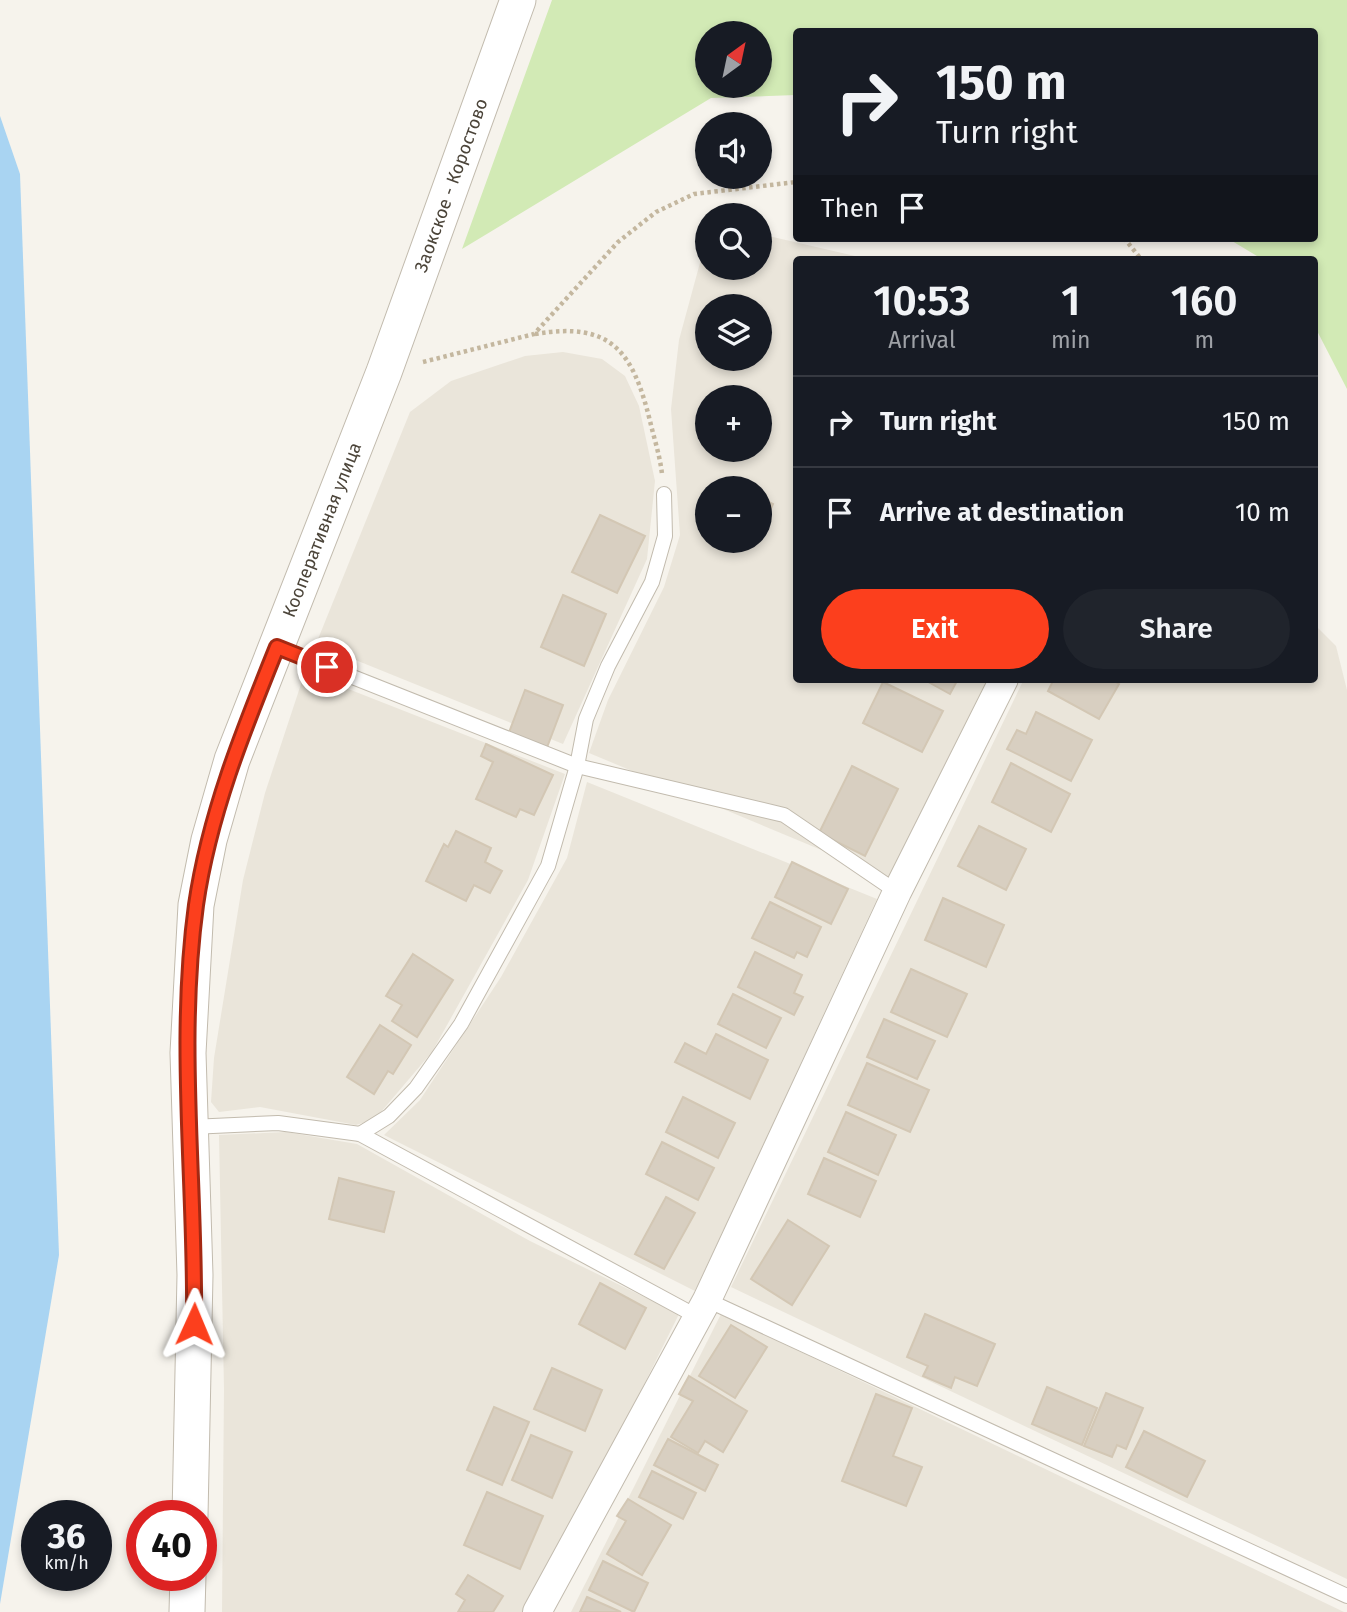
<!DOCTYPE html>
<meta charset="utf-8">
<style>
body{margin:0;font-family:"Fira Sans",sans-serif;background:#20242c;color:#f1f3f6;height:100vh;display:flex;flex-direction:column;font-size:26px;white-space:nowrap}
*{box-sizing:border-box;margin:0}
p{font-size:23px;color:#9ea1a6}
.icon{flex:none;width:38px;height:38px;fill:none;stroke:currentColor;stroke-width:2;stroke-linecap:round;stroke-linejoin:round}
.map{position:relative;flex:1;overflow:hidden}
.sheet{position:absolute;left:793px;top:256px;width:525px;height:427px;display:flex;flex-direction:column;background:#171b24;border-radius:7px;box-shadow:0 4px 10px #0003}
.sheet>*{flex:none}
.banner{position:absolute;left:793px;top:28px;width:525px;height:214px;border-radius:7px;box-shadow:0 4px 10px #0003;background:#171b24;color:#f1f3f6;overflow:hidden}
.needle{width:46px;rotate:33deg}
.buttons{position:absolute;left:695px;top:21px;display:grid;gap:14px}
.buttons a{display:grid;place-items:center;width:77px;height:77px;border-radius:50%;background:#171b24;box-shadow:0 4px 10px #0003;font-size:35px}
.speed{position:absolute;left:21px;top:1500px;display:flex;gap:14px;font-size:35px;font-weight:700;text-align:center}
.speed>*{display:grid;place-content:center;width:91px;height:91px;border-radius:50%;background:#171b24;box-shadow:0 4px 10px #0003;line-height:1}
.speed small{font-size:18px;font-weight:400}
.speed .limit{border:10px solid #d22;background:#fff;color:#111}
.pin{position:absolute;display:grid;place-items:center;width:60px;height:60px;color:#fff;margin:-30px;border:4px solid #fff;border-radius:50%;box-shadow:0 2px 7px #0007}
.me{position:absolute;width:77px;margin:-38px;rotate:1deg;stroke-linejoin:round;filter:drop-shadow(0 0 5px #0008)}
.turn{display:flex;align-items:center;gap:24px;height:147px;padding:0 28px;font-size:32px}
.turn .icon{width:91px;height:91px;stroke-width:2.5}
.turn b{display:block;font-size:49px;line-height:60px}
.then{display:flex;align-items:center;height:66px;padding:0 28px;background:#0003;gap:14px;font-size:26px}
.eta{display:flex;justify-content:space-evenly;align-items:center;height:119px;text-align:center}
.eta b{font-size:42px;font-weight:600;line-height:49px}
.button{display:flex;gap:14px;margin-top:auto;padding:14px 28px}
.button a{flex:1;height:80px;border-radius:42px;background:#fc3f1d;color:#fff;font-size:28px;font-weight:600;line-height:80px;text-align:center}
.button a+a{background:#20242c;color:#f1f3f6}
ul{padding:0;list-style:none}
li{display:flex;align-items:center;gap:21px;height:91px;padding:0 28px;border-top:2px solid #363941}
li div{flex:1}
li b{display:block;font-size:26px}
li em{font-style:normal}
.map>svg:first-child{display:block}
.residential{fill:#eae5da;fill-rule:evenodd}
.green{fill:#d2eab5;fill-rule:evenodd}
.water{fill:#a9d4f2}
.building{fill:#d8cfc1;stroke:#d3c7b4;stroke-width:2}
.lines{fill:none;stroke-linecap:round;stroke-linejoin:round}
.service-casing{stroke:#c2bbae;stroke-width:16}
.minor-casing{stroke:#c2bbae;stroke-width:30}
.tertiary-casing{stroke:#c2bbae;stroke-width:37}
.path{stroke:#c4b79f;stroke-width:4.5;stroke-dasharray:3.5 3.5;stroke-linecap:butt}
.service{stroke:#fff;stroke-width:14}
.minor{stroke:#fff;stroke-width:28}
.tertiary{stroke:#fff;stroke-width:35}
.route-casing{stroke:#a42913;stroke-width:18}
.route{stroke:#fc3f1d;stroke-width:12}
.labels{text-anchor:middle;stroke-width:6;stroke-linejoin:round;paint-order:stroke}
.street-label{font-size:18px;fill:#4b4439;stroke:#fff}
</style>
<div class="map">
<svg width="1347" height="1612" viewBox="0 0 1347 1612">
<rect width="100%" height="100%" fill="#f6f3ec"/>
<g class="residential">
<path d="M760,234l108,25h-72v420h193l-98,200 -302,-126 19,-53 56,-113 16,-52 -9,-126 8,-69 28,-103v31h53zM707,306h53v53h-53zM707,397h53v53h-53zM707,488h53v53h-53z"/>
<polygon points="563,352 602,359 625,376 639,406 655,481 647,559 563,744 316,644 410,412 451,381 525,356"/>
<polygon points="1314,624 1336,646 1347,690 1347,1579 731,1287 1024,679 1314,679"/>
<polygon points="305,672 565,774 528,880 432,1052 375,1119 356,1125 260,1107 219,1112 211,1102 214,1058 243,880 265,793"/>
<polygon points="587,782 877,899 695,1291 384,1135 420,1100 501,977 567,858"/>
<polygon points="286,1132 357,1144 530,1241 679,1314 531,1612 222,1612 224,1389 219,1135"/>
<polygon points="721,1314 1344,1612 571,1612"/>
</g>
<path class="green" d="M552,0h795v389l-33,-64v-66h-52l-35,-21h87v-206h-518v63l-85,3 -249,151zM707,33h53v53h-53z"/>
<polygon class="water" points="0,116 20,174 59,1255 0,1604"/>
<g class="building">
<polygon points="760,498 773,504 760,533"/>
<polygon points="600,515 645,536 617,593 572,572"/>
<polygon points="563,595 606,614 584,666 541,647"/>
<polygon points="923,679 958,679 950,694"/>
<polygon points="1054,679 1111,679 1119,684 1099,719 1048,691"/>
<polygon points="883,682 943,711 922,752 863,723"/>
<polygon points="525,690 563,705 543,758 505,743"/>
<polygon points="1036,712 1092,740 1071,781 1007,749 1017,730 1026,734"/>
<polygon points="486,744 553,775 534,815 520,809 516,817 476,799 493,762 481,756"/>
<polygon points="1011,763 1070,794 1051,832 992,802"/>
<polygon points="852,766 898,789 865,856 819,833"/>
<polygon points="979,826 1026,849 1006,890 958,866"/>
<polygon points="456,831 491,848 485,862 502,871 490,893 474,885 466,901 426,881 444,844 448,847"/>
<polygon points="792,862 848,889 831,924 775,897"/>
<polygon points="943,898 1004,925 986,967 925,940"/>
<polygon points="770,902 821,927 807,957 797,952 794,958 752,938"/>
<polygon points="755,952 802,975 794,993 803,997 794,1015 738,987"/>
<polygon points="413,954 453,980 417,1037 392,1021 402,1005 386,996"/>
<polygon points="911,969 967,994 947,1037 891,1012"/>
<polygon points="733,994 781,1018 766,1048 718,1024"/>
<polygon points="884,1019 935,1041 917,1079 867,1057"/>
<polygon points="380,1025 411,1045 393,1074 388,1071 374,1094 347,1077"/>
<polygon points="716,1034 768,1060 750,1099 675,1062 685,1043 706,1054"/>
<polygon points="867,1063 929,1090 910,1132 848,1105"/>
<polygon points="683,1097 735,1123 718,1158 666,1132"/>
<polygon points="846,1112 896,1135 878,1175 828,1152"/>
<polygon points="662,1142 714,1168 698,1200 646,1174"/>
<polygon points="824,1158 876,1181 860,1217 808,1194"/>
<polygon points="339,1178 394,1192 384,1232 329,1219"/>
<polygon points="666,1197 695,1213 664,1269 635,1254"/>
<polygon points="788,1220 829,1246 792,1305 751,1279"/>
<polygon points="600,1283 646,1308 625,1349 579,1324"/>
<polygon points="925,1314 995,1344 977,1386 955,1377 951,1388 923,1376 928,1366 907,1357"/>
<polygon points="731,1325 767,1347 735,1398 699,1376"/>
<polygon points="552,1368 602,1390 585,1431 534,1409"/>
<polygon points="689,1376 747,1411 723,1452 705,1441 698,1453 671,1437 693,1401 679,1394"/>
<polygon points="1047,1387 1097,1408 1082,1445 1032,1424"/>
<polygon points="1106,1393 1143,1408 1126,1449 1117,1445 1112,1457 1084,1446"/>
<polygon points="876,1394 912,1408 893,1456 922,1467 906,1506 842,1481"/>
<polygon points="494,1407 529,1422 502,1485 467,1470"/>
<polygon points="1144,1431 1205,1461 1187,1497 1126,1467"/>
<polygon points="531,1435 572,1452 552,1498 512,1480"/>
<polygon points="668,1439 718,1465 705,1491 654,1465"/>
<polygon points="652,1471 696,1493 683,1519 639,1497"/>
<polygon points="487,1492 543,1516 520,1569 464,1545"/>
<polygon points="628,1499 671,1525 642,1575 607,1554 626,1521 617,1516"/>
<polygon points="603,1561 648,1583 634,1612 589,1590"/>
<polygon points="468,1575 503,1596 493,1612 458,1612 465,1600 456,1594"/>
<polygon points="587,1597 621,1612 580,1612"/>
</g>
<g class="lines">
<g class="service-casing">
<g id="service">
<polyline points="277,647 577,766 784,815 897,892"/>
<polyline points="191,1127 278,1123 360,1134 698,1317"/>
<polyline points="360,1134 389,1116 416,1088 461,1024 548,866 577,766 586,719 608,666 652,582 665,536 664,494"/>
<polyline points="707,1300 1347,1596"/>
</g>
</g>
<g class="minor-casing">
<polyline id="minor" points="537,1612 707,1300 897,892 1004,679"/>
</g>
<g class="tertiary-casing">
<g id="tertiary">
<path id="s1" d="M190,1516l5,-241 -7,-222 8,-148 13,-65 23,-80 152,-388 134,-372"/>
<polyline points="187,1612 188,1575"/>
</g>
</g>
<g class="path">
<polyline points="1124,238 1141,259"/>
<path d="M535,334c77,-13 98,18 115,87 4,17 10,35 12,53"/>
<polyline points="423,362 534,334 618,242 656,212 694,194 796,182"/>
</g>
<use href="#service" class="service"/>
<use href="#minor" class="minor"/>
<use href="#tertiary" class="tertiary"/>
</g>
<g class="lines">
<g class="route-casing">
<path id="route" d="M194,1324c2,-139 -17,-281 2,-419 13,-90 47,-174 81,-258l50,20"/>
</g>
<use href="#route" class="route"/>
</g>
<g class="labels">
<g class="street-label">
<text dy="6" stroke="none"><textPath href="#s1" startOffset="1376">Заокское - Коростово</textPath></text>
<text dy="6" stroke="none"><textPath href="#s1" startOffset="1008">Кооперативная улица</textPath></text>
</g>
</g>
</svg>
<div class="buttons">
<a><svg class="needle" viewBox="-14 -14 28 28"><path d="M0-13l5 13h-10z" fill="#e53935"/><path d="M0 13l5-13h-10z" fill="#9ea1a6"/></svg></a>
<a><svg class="icon" aria-label="sound" viewBox="0 0 24 24"><path d="M4 9h4l5-4v14l-5-4H4zM17 9q2 3 0 6"/></svg></a>
<a><svg class="icon" aria-label="search" viewBox="0 0 24 24"><circle cx="10" cy="10" r="6"/><path d="M15 15l6 6"/></svg></a>
<a><svg class="icon" aria-label="layers" viewBox="0 0 24 24"><path d="M12 4l9 5-9 5-9-5zM3 14l9 5 9-5"/></svg></a>
<a>+</a>
<a>−</a>
</div>
<div class="speed"><div>36<small>km/h</small></div><div class="limit">40</div></div>
<div class="pin" style="left:327px;top:667px;background:#d93025"><svg class="icon" aria-label="arrive" viewBox="0 0 24 24"><path d="M6 21V4h12l-3 4 3 4H6"/></svg></div>
<svg class="me" style="left:194px;top:1324px" viewBox="-20 -20 40 40"><path d="M0-17L14 15 0 8-14 15z" fill="#fc3f1d" stroke="#fff" stroke-width="4"/></svg>
<div class="banner">
<div class="turn"><svg class="icon" aria-label="right" viewBox="0 0 24 24"><path d="M7 20v-9h11M14 6l5 5-5 5"/></svg><div><b>150 m</b>Turn right</div></div>
<div class="then">Then<svg class="icon" aria-label="arrive" viewBox="0 0 24 24"><path d="M6 21V4h12l-3 4 3 4H6"/></svg></div>
</div>
<section class="sheet">
<div class="eta">
<div><b>10:53</b><p>Arrival</p></div>
<div><b>1</b><p>min</p></div>
<div><b>160</b><p>m</p></div>
</div>
<ul>
<li><svg class="icon" aria-label="right" viewBox="0 0 24 24"><path d="M7 20v-9h11M14 6l5 5-5 5"/></svg><div><b>Turn right</b></div><em>150 m</em></li>
<li><svg class="icon" aria-label="arrive" viewBox="0 0 24 24"><path d="M6 21V4h12l-3 4 3 4H6"/></svg><div><b>Arrive at destination</b></div><em>10 m</em></li>
</ul>
<div class="button"><a>Exit</a><a>Share</a></div>
</section>
</div>
